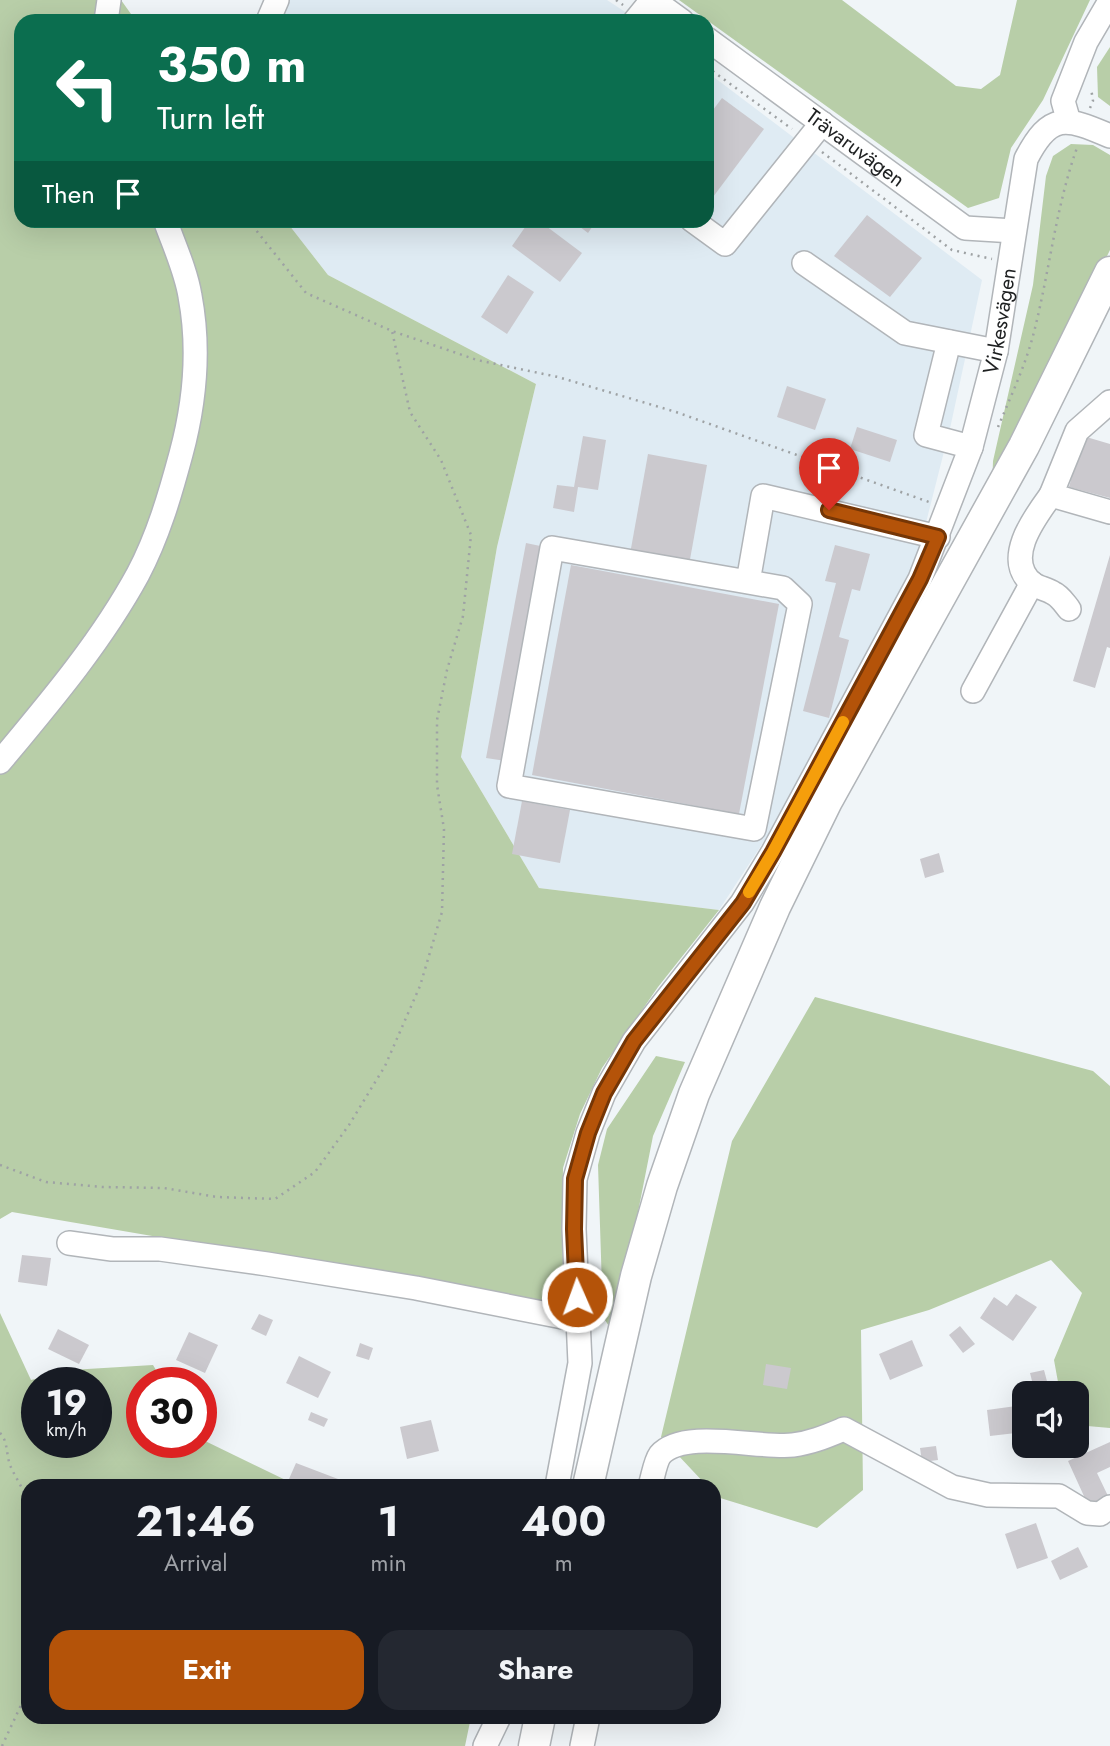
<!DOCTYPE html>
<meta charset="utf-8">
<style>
body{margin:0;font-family:Jost,sans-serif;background:#242831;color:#f1f3f6;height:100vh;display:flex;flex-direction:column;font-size:26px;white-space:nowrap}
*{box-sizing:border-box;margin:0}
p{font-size:23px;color:#9ea1a6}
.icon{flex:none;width:38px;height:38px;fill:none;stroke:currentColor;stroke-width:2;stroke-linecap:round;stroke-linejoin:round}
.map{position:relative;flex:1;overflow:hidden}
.drawer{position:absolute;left:21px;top:1479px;width:700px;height:245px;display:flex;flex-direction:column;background:#171b24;border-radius:21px;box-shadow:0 7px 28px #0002}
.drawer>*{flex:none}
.guide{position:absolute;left:14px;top:14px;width:700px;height:214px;border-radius:21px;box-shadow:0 7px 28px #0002;background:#0b6e4f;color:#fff;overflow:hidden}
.buttons{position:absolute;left:1012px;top:1381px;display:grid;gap:14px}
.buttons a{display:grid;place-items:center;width:77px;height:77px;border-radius:14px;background:#171b24;box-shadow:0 7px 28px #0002;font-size:35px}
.speed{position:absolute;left:21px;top:1367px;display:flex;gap:14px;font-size:35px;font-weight:700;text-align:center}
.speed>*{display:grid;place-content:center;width:91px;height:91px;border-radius:50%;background:#171b24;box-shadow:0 7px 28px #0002;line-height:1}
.speed small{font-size:18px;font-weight:400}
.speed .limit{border:10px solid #d22;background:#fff;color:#111}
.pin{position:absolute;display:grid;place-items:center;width:60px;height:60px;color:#fff;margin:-72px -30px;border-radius:50% 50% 50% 0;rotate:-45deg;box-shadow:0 0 7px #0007}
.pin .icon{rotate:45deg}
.me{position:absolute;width:77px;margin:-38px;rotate:358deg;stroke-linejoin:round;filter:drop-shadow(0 0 5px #0008)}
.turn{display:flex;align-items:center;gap:24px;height:147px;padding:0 28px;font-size:32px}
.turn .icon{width:91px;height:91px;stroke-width:2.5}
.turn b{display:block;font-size:49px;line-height:60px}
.then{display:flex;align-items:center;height:66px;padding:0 28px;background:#0003;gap:14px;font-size:26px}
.eta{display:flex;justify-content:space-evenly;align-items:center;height:119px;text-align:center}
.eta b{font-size:42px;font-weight:700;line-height:49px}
.button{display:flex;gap:14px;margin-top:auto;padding:14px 28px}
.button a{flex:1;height:80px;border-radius:21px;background:#b45309;color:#fff;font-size:28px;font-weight:700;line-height:80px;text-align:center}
.button a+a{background:#242831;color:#f1f3f6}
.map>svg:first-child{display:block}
.built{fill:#dfebf3}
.green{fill:#b8cea8;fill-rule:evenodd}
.building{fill:#cbc9ce}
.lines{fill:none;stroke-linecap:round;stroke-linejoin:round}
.minor-casing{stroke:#b1b5b9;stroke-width:26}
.major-casing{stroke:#b1b5b9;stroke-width:33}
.path{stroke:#9ea2a4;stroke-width:2.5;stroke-dasharray:2 5;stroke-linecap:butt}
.minor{stroke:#fff;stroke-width:23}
.major{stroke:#fff;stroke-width:30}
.route-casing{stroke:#753606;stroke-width:18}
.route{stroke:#b45309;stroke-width:12}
.slow{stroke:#f59e0b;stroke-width:12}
.labels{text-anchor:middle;stroke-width:5;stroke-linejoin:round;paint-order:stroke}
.street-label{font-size:21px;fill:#1e2021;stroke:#fff}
</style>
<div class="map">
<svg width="1110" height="1746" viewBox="0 0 1110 1746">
<rect width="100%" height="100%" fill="#f0f5f8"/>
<g class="built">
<polygon points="271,0 607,0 639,21 262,21"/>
<polygon points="707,72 982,280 951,424 914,570 835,723 774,826 719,910 539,888 461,757 497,547 536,384 328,275 286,221 707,220"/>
</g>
<g class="green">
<polygon points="0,0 121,0 136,21 21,21 21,220 286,221 328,275 536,384 497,547 461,757 539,888 719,910 658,987 602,1068 580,1114 563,1168 562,1248 568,1307 12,1212 0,1219"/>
<polygon points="679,0 842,0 956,86 981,89 1000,75 1017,0 1090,0 1043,100 1011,148 999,198 968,208"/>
<polygon points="1110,47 1110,106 1098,97 1097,67"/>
<polygon points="1071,144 1093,145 1110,155 1110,250 992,489 993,461 1033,285 1046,176 1053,156"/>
<polygon points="815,997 1093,1071 1110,1086 1110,1428 1076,1425 1076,1393 1060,1393 1054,1360 1082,1293 1051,1260 929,1310 861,1330 863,1490 817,1528 717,1497 714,1494 714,1486 707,1486 661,1437 732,1141"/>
<polygon points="656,1056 685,1062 653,1136 614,1334 603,1317 598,1165 607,1129"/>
<path d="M0,1313l31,67 40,-10 82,-5 10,17h-21v60h59v-3l97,47h-270v231h443l-6,29h-465zM37,1382h59v60h-59z"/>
</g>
<g class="building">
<polygon points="722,98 764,129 707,205 707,118"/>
<polygon points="867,215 922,258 890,297 834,256"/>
<polygon points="530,220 538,220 582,253 560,282 512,246"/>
<polygon points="571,220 597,220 588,233"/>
<polygon points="508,275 534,292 507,334 481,317"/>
<polygon points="787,386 826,399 815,430 777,417"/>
<polygon points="857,427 897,440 890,462 850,449"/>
<polygon points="583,436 606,440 598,490 578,487 574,512 553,508 557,485 574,487"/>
<polygon points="1083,436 1110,444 1110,498 1069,487"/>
<polygon points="648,454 707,465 689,565 630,554"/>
<polygon points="526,543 545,547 506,761 486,758"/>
<polygon points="835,545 870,554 860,591 852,589 839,637 849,640 829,718 803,711 836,583 825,581"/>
<polygon points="1110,555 1110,648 1107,647 1095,688 1073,681"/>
<polygon points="571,565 779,604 739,814 532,775"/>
<polygon points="522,801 570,810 560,863 512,854"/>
<polygon points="939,853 944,872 925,878 920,859"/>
<polygon points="22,1255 51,1258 47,1286 18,1282"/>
<polygon points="1016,1294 1037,1307 1013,1341 980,1318 994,1297 1007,1306"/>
<polygon points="259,1314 273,1320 266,1336 251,1329"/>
<polygon points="960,1326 975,1344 963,1353 949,1335"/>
<polygon points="58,1329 89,1345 79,1364 48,1349"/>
<polygon points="189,1332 218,1345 205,1373 176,1360"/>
<polygon points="912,1340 923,1366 890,1380 879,1354"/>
<polygon points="360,1343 373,1348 369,1360 356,1356"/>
<polygon points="299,1356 331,1372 318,1398 286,1383"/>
<polygon points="766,1364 791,1368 787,1389 763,1385"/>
<polygon points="1044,1370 1048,1385 1034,1389 1030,1373"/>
<polygon points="1024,1405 1024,1432 990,1436 987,1410"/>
<polygon points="311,1412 328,1419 324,1427 308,1420"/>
<polygon points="431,1420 439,1451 407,1459 400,1427"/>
<polygon points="1110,1442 1110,1467 1097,1473 1108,1496 1088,1505 1068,1461"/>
<polygon points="936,1446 938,1460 922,1462 920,1448"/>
<polygon points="296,1463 338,1479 335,1486 306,1486 289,1479"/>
<polygon points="1036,1523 1048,1558 1017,1569 1005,1534"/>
<polygon points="1078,1547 1088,1567 1060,1580 1051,1561"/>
</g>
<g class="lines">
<g class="minor-casing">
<g id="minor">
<polyline points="653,0 682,21"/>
<polyline points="106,21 109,0"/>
<polyline points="268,21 277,0"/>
<polyline points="635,21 652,0"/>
<path id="s1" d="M707,39l258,189 49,3"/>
<polyline points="1069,122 1063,101 1086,42 1110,1"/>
<polyline points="692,220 725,244 822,123"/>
<polyline points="804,263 905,333 996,351"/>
<polyline points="949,342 926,435 971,447"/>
<polyline points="1110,402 1077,431 1051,495 1110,512"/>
<path d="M1051,495c-16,22 -49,65 -18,89 6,4 14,5 20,9 7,3 11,10 16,16"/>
<polyline points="748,582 783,588 800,604 754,829 509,786 552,548 748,582 763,496 938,537"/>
<polyline points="973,691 1032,583"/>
<path d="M0,762c50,-60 101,-120 138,-188 20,-38 32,-79 43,-120 14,-52 19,-105 9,-158 -4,-25 -16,-51 -25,-76"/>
<polyline points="69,1243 112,1249 160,1249 267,1264 416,1288 578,1320"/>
<path id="s2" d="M557,1486l23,-123 -6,-134 1,-50 13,-46 16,-40 30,-52 108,-138 31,-51 147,-273 51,-132 25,-96 30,-192c24,-47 40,-42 84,-23"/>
<path d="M650,1486c3,-9 5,-24 10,-31 23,-27 100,-6 133,-10 18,-2 34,-9 51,-16l108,58 36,8 71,1 28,17 13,1 10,-7"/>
<polyline points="485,1746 499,1717"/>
<polyline points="582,1746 588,1717"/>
</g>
</g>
<g class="major-casing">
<g id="major">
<polyline points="588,1486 636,1276 662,1186 694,1094 775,907 827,801 1024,446 1110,272"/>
<polyline points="534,1746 540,1717"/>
</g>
</g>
<g class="path">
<polyline points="616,0 623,5"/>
<polyline points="707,67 792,129"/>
<polyline points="1090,108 1093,101 1091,88"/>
<polyline points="822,152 952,250 992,259"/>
<polyline points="248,220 306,293 392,331 477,360 558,377 676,412 929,502"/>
<path d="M998,427c13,-31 28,-63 36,-95 16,-63 22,-127 44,-187"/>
<polyline points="0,1165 46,1182 103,1187 164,1188 217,1197 275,1199 315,1172 349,1125 385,1066 420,986 442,912 444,829 437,785 437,720 447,670 463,616 471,535 441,460 410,412 392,331"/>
<path d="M0,1433c8,8 6,21 10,32 5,12 13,23 18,36"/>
<polyline points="2,1746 28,1690"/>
</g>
<use href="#minor" class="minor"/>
<use href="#major" class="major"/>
</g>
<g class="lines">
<g class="route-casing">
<polyline id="route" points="577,1297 574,1229 575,1179 588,1133 604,1093 634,1041 743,903 773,852 920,579 938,537 829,510"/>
</g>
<use href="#route" class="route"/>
<polyline class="slow" points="749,892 773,852 843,722"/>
</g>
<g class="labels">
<g class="street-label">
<text dy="7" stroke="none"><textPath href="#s1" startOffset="184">Trävaruvägen</textPath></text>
<text dy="7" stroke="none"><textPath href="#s2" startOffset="1276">Virkesvägen</textPath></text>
</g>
</g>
</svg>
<div class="buttons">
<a><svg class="icon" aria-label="sound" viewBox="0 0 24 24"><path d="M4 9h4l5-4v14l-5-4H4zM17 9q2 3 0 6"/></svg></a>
</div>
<div class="speed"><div>19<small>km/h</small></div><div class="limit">30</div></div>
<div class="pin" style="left:829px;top:510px;background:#d93025"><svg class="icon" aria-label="arrive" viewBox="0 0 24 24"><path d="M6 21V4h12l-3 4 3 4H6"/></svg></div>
<svg class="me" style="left:577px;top:1297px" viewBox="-20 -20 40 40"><circle r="17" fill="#b45309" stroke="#fff" stroke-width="3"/><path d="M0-11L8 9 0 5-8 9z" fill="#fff"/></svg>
<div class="guide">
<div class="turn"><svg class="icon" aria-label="left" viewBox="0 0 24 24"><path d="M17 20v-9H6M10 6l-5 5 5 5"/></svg><div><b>350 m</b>Turn left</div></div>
<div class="then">Then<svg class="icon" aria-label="arrive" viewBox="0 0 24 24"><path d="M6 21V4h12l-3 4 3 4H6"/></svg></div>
</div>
<section class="drawer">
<div class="eta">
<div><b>21:46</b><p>Arrival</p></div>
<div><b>1</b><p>min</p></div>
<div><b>400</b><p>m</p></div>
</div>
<div class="button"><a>Exit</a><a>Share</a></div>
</section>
</div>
